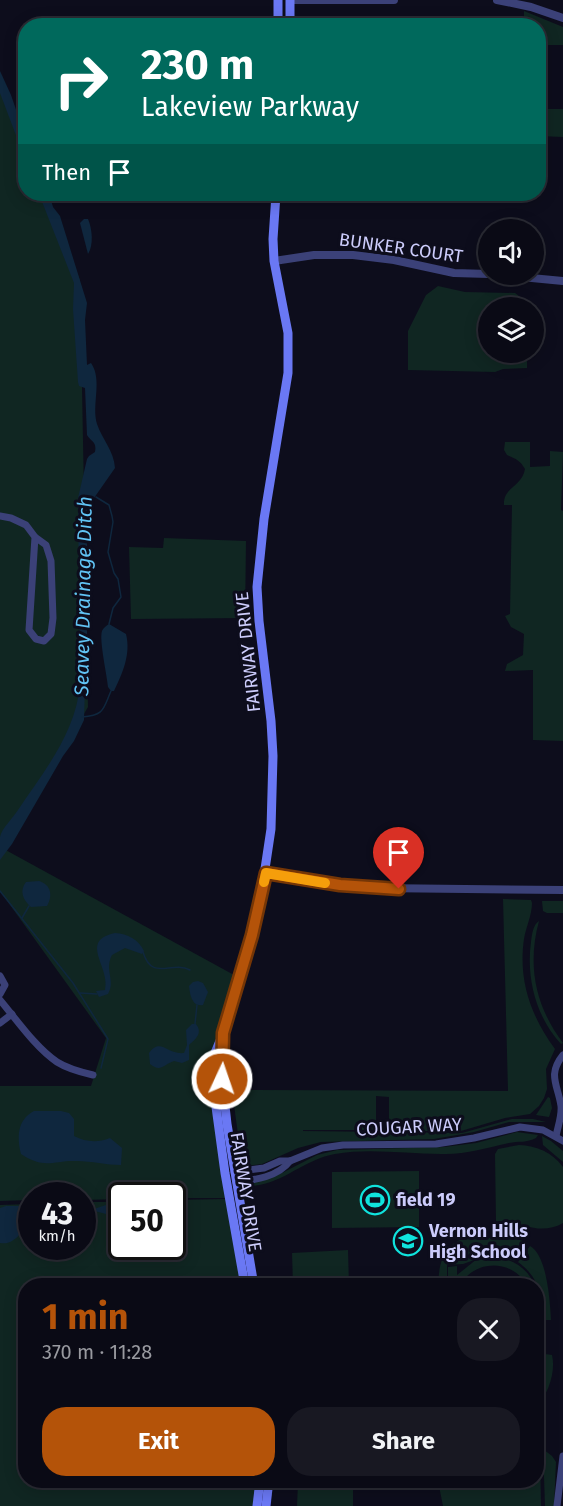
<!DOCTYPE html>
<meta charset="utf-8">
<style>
body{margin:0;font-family:"Fira Sans",sans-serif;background:#181822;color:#f1f3f6;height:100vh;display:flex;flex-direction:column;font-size:22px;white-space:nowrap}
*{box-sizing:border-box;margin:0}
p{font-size:20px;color:#999aa0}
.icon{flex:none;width:33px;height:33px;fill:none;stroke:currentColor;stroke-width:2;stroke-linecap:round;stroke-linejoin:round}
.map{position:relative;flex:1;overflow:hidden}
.panel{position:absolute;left:18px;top:1278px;width:526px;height:210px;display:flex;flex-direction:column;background:#0a0a15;border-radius:24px;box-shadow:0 3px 15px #0003,0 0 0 2px #2a2b34}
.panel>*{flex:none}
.top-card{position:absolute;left:18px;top:18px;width:528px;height:183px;border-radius:24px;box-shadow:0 3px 15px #0003,0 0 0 2px #2a2b34;background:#00695c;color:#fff;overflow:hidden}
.buttons{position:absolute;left:478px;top:219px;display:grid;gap:12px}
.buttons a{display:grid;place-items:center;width:66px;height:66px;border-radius:50%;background:#0a0a15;box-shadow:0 3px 15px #0003,0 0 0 2px #2a2b34;font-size:30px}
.speed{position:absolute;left:18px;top:1182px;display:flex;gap:12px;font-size:30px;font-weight:700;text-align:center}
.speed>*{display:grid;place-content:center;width:78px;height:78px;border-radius:50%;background:#0a0a15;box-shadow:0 3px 15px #0003,0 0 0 2px #2a2b34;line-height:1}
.speed small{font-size:15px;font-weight:400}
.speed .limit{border:3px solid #111;border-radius:9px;background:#fff;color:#111}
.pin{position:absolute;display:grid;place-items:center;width:51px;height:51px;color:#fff;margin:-62px -26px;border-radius:50% 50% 50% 0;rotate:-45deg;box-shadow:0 0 6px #0007}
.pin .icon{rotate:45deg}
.me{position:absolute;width:66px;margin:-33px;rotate:3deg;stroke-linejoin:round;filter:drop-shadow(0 0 4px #0008)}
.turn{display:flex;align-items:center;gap:21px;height:126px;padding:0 24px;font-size:27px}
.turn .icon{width:78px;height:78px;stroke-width:2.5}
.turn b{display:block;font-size:42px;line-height:51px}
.then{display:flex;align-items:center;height:57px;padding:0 24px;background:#0003;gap:12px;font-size:22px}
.round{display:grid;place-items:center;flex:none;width:63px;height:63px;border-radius:24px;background:#181822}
.summary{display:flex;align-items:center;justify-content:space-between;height:102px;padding:0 24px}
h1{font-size:36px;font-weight:700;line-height:45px;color:#b45309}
.button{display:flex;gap:12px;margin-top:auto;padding:12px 24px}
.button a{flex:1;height:69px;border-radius:24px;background:#b45309;color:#fff;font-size:24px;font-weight:700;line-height:69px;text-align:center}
.button a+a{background:#181822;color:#f1f3f6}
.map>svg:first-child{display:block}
.green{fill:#102622;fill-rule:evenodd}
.water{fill:#0f273e}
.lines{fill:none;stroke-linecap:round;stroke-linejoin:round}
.stream{stroke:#0f273e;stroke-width:1.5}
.minor{stroke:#3b4178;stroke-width:7}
.tertiary{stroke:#3b4178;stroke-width:8}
.secondary{stroke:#6a78f4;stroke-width:9}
.route-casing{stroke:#753606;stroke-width:15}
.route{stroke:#b45309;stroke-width:10}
.slow{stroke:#f59e0b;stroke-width:10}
.labels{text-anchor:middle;stroke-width:6;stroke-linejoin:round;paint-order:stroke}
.street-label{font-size:18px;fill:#ccccfb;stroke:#0d0d1c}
.poi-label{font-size:18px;font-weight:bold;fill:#ccccfb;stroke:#0d0d1c;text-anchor:start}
.water-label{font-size:20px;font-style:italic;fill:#61c3f4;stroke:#0d0d1c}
</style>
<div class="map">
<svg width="563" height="1506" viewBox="0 0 563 1506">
<rect width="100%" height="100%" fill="#0d0d1c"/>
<g class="green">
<polygon points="524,11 563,27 563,45 545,45 539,41 538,26 524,25"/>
<polygon points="0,76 25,141 26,194 46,194 80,280 88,707 43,785 2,848 234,975 214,1046 227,1198 173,1198 172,1196 122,1196 121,1199 83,1200 82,1196 32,1196 31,1200 0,1201 0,1086 91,1086 106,1038 0,891"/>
<polygon points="539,109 563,109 563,137 539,136"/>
<polygon points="438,286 465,292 515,293 527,302 527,307 489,308 489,352 527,353 527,368 503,369 495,372 408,370 408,331 426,295"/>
<path d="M505,442h25v25l20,-1v-15l13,1 -2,58 2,1v230l-30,-1v-70l-28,1 2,-7 16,-9 1,-21 -13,-7 -6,-11 5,-2 2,-109h-8c-1,-18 18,-18 21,-36 -5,-9 -9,-10 -18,-14l-3,-5z"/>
<polygon points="164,538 246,541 245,618 131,619 129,547 163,548"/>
<path d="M503,899l28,1 1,3c0,12 -6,24 -8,36 -6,42 7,77 31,110l-9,20 1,20 -3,9 -5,8 -9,8 -25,4 -44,13h-72v-34l-13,-1v34h-73v1l159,2 50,-14h21l13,3h-37l-35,10 -40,7 -113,3 -23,6 -36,16 -15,2 -5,-2 -10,-74 276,1z"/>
<polygon points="542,901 563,901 563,913 547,913 543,911"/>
<path d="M539,921c-12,44 -4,85 24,122l-2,1c-25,-27 -35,-66 -30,-102 1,-8 2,-17 8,-21z"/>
<polygon points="548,1097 550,1098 552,1108 549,1117 536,1115"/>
<path d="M517,1132l21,3 -2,3c-9,5 -18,3 -27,5 -23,5 -45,12 -68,11 -35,0 -71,-6 -106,0 -34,6 -54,33 -89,32l5,-4 31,-9 35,-18 20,-5 107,-3 32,-4z"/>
<polygon points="542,1136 551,1141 563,1151 563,1162 543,1145"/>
<path d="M519,1145c18,1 33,7 44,22v56c-24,14 -45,-3 -67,-1l-1,-68 3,-5z"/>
<polygon points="419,1171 419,1227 332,1228 332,1172"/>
<polygon points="227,1199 241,1285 26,1286 26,1480 255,1481 253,1506 0,1506 0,1205 31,1204 32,1246 82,1246 83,1202 121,1202 122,1246 172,1246 173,1200"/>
<path d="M471,1237l22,1 19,-1 16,6 -13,18 -16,-4c18,5 28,12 36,28h-8c-15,-26 -52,-26 -67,0h-12v-18l9,-1v9l20,-16 -14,5 -16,1v20h-9c1,-23 6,-44 33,-48z"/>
<path d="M530,1246c17,9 20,55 21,74h-5l-1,34 7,1c4,17 -4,39 -15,52v-21l3,-12 -2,-1 -1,7v-87l2,8c2,-15 -8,-30 -21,-39zM543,1304l-2,60 2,-9h3v15h-8v-65z"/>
<polygon points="348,1250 349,1285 293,1285 292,1253"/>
<polygon points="539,1446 552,1456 556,1462 554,1506 545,1506 543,1449 538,1449"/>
<polygon points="537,1453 540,1453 541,1506 443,1506 438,1481 537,1480"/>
<polygon points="298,1483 353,1483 353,1506 297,1506"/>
</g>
<g class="water">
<polygon points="224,16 257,20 260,25 216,25 216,23"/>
<polygon points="0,71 11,95 25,136 25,159 0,93"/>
<path d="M39,194h10l4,13 7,9 27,87 -2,17 2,45 4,-2c12,17 0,42 6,61 5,15 17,27 18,44l-28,40v131l2,27 -4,20 -1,34 -10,21 -11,15 -51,88 -12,16c0,-8 0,-16 0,-23 2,-9 13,-19 18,-27 26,-39 58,-77 62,-126l-2,-186 9,-39 2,-3 6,-4c2,-11 -4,-10 -8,-17l-2,-47 -6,-2 -1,-4 -5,-73 1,-26z"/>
<path d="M84,219h4c4,9 6,26 0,35l-8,-31z"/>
<path d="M109,624l17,10c5,20 -3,38 -12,57h-3l-3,-4c-1,-12 -9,-47 -6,-56 1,-3 4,-5 7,-7z"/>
<path d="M39,881c12,4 14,14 8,25l-16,1c-8,-7 -12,-16 -5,-25z"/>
<path d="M115,933c13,1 23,6 29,18l-2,3 -17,-6 -13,7c-8,15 4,26 -4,39l-9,3 -3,-6 9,-1c6,-23 -27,-49 10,-57z"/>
<path d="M198,981l5,2 5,9 -5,13c-11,2 -13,-10 -14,-19l4,-4z"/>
<path d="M192,1024h4c7,9 0,15 -7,21v15l-7,3 -8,-2c-10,3 -13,12 -24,3l-1,-11c12,-16 18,2 35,0l3,-8 -1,-15z"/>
<path d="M34,1111h27l8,2 5,6v17c12,6 23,7 36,2l12,10 -1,17c-15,0 -29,-4 -44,-4 -24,-1 -32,9 -56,-7 -4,-17 -4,-34 13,-43z"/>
<polygon points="109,1204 121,1205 121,1218 91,1210"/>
<path d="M6,1206h25v15c-9,9 -16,25 -31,22v-35z"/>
</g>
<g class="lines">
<g class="stream">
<polyline points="96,497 109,505 112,516 113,522 108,552 114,573 118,579 121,597 113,608 109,624"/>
<path d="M82,717c23,-2 21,-8 29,-26"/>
<polyline points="0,891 73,983 108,1039 101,1068"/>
<polyline points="22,918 29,906"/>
<path d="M143,952c9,30 28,8 47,18"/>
<polyline points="80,993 97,994"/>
<polyline points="195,1024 197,1005"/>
</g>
<g class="minor">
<polyline points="0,516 11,518 26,525 35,537 46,545 51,561 53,618 51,634 44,641 36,639 29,630 35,537"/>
<polyline points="0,976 5,985 0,994"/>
<path d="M0,1000c16,19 36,48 57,62 11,7 23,10 36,13"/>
<polyline points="0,1023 12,1014"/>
<path d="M556,1136c2,-10 6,-20 5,-30 -3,-21 -14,-31 2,-51"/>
<polyline points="234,1172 264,1168 280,1161 290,1161 322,1148 343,1145 436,1144 474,1138 520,1127 543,1130 563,1141"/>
<path d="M236,1182c19,-2 42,-5 54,-21"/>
<polyline points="557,1506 563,1456"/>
</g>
<g class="tertiary">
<polyline points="291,0 394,0"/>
<polyline points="497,0 531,7 563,18"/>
<polyline points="274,261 314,255 353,255 394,260 454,273 489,274"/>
<polyline points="491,274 563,281"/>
<polyline points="266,873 340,885 376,888 563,890"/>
</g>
<g class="secondary">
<polyline points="290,0 290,26"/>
<polyline points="278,26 278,0"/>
<polyline points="223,1038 222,1079 227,1124 254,1286"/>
<polyline points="245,1286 225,1173 216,1107 214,1068 215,1053 227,1024 260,902 271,829 273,756 271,721 259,621 257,587 264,519 288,373 288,333 274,261 273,239 276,194"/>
<polyline points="257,1506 260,1480"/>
<polyline points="266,1506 269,1480"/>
</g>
</g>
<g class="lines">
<g class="route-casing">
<polyline id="route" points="222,1079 223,1033 252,935 266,873 340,885 399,889"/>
</g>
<use href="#route" class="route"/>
<polyline class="slow" points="264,882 266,873 325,883"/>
</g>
<defs>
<g id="stadium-ring" transform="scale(1.5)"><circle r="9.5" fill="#0d0d1c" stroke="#10e3dd" stroke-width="1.5"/><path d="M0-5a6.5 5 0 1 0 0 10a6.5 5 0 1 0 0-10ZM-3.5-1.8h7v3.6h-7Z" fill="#10e3dd"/></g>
<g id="school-ring" transform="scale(1.5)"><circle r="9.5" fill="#0d0d1c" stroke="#10e3dd" stroke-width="1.5"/><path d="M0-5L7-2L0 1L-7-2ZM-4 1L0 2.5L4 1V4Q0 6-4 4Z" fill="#10e3dd"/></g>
</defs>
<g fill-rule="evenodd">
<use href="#stadium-ring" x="375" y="1200"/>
<use href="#school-ring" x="408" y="1241"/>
</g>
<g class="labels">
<g class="street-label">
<text transform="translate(401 248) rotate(8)" y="6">BUNKER COURT</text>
<text transform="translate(248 652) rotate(-96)" y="6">FAIRWAY DRIVE</text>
<text transform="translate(409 1127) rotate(-3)" y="6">COUGAR WAY</text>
<text transform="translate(246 1192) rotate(81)" y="6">FAIRWAY DRIVE</text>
</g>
<g class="poi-label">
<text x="396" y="1206">field 19</text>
<text x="429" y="1237">Vernon Hills<tspan x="429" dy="21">High School</tspan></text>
</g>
<g class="water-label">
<text transform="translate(83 596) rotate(-89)" y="7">Seavey Drainage Ditch</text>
</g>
</g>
</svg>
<div class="buttons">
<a><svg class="icon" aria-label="sound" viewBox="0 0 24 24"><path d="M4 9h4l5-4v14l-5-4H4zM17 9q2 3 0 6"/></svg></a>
<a><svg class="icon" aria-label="layers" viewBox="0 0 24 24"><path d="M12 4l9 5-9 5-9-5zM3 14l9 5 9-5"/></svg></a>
</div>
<div class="speed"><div>43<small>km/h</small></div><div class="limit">50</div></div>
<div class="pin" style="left:399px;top:889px;background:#d93025"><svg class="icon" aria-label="arrive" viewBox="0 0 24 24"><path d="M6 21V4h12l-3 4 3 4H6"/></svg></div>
<svg class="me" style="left:222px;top:1079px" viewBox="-20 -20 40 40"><circle r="17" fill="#b45309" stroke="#fff" stroke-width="3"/><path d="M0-11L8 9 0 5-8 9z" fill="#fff"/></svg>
<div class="top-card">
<div class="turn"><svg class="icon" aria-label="right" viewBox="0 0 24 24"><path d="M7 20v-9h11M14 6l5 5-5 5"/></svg><div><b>230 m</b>Lakeview Parkway</div></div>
<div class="then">Then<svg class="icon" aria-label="arrive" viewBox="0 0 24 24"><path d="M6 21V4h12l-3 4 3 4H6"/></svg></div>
</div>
<section class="panel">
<div class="summary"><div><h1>1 min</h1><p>370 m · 11:28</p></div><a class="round"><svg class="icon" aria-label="close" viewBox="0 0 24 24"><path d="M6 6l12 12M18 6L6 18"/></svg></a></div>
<div class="button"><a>Exit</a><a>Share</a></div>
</section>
</div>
